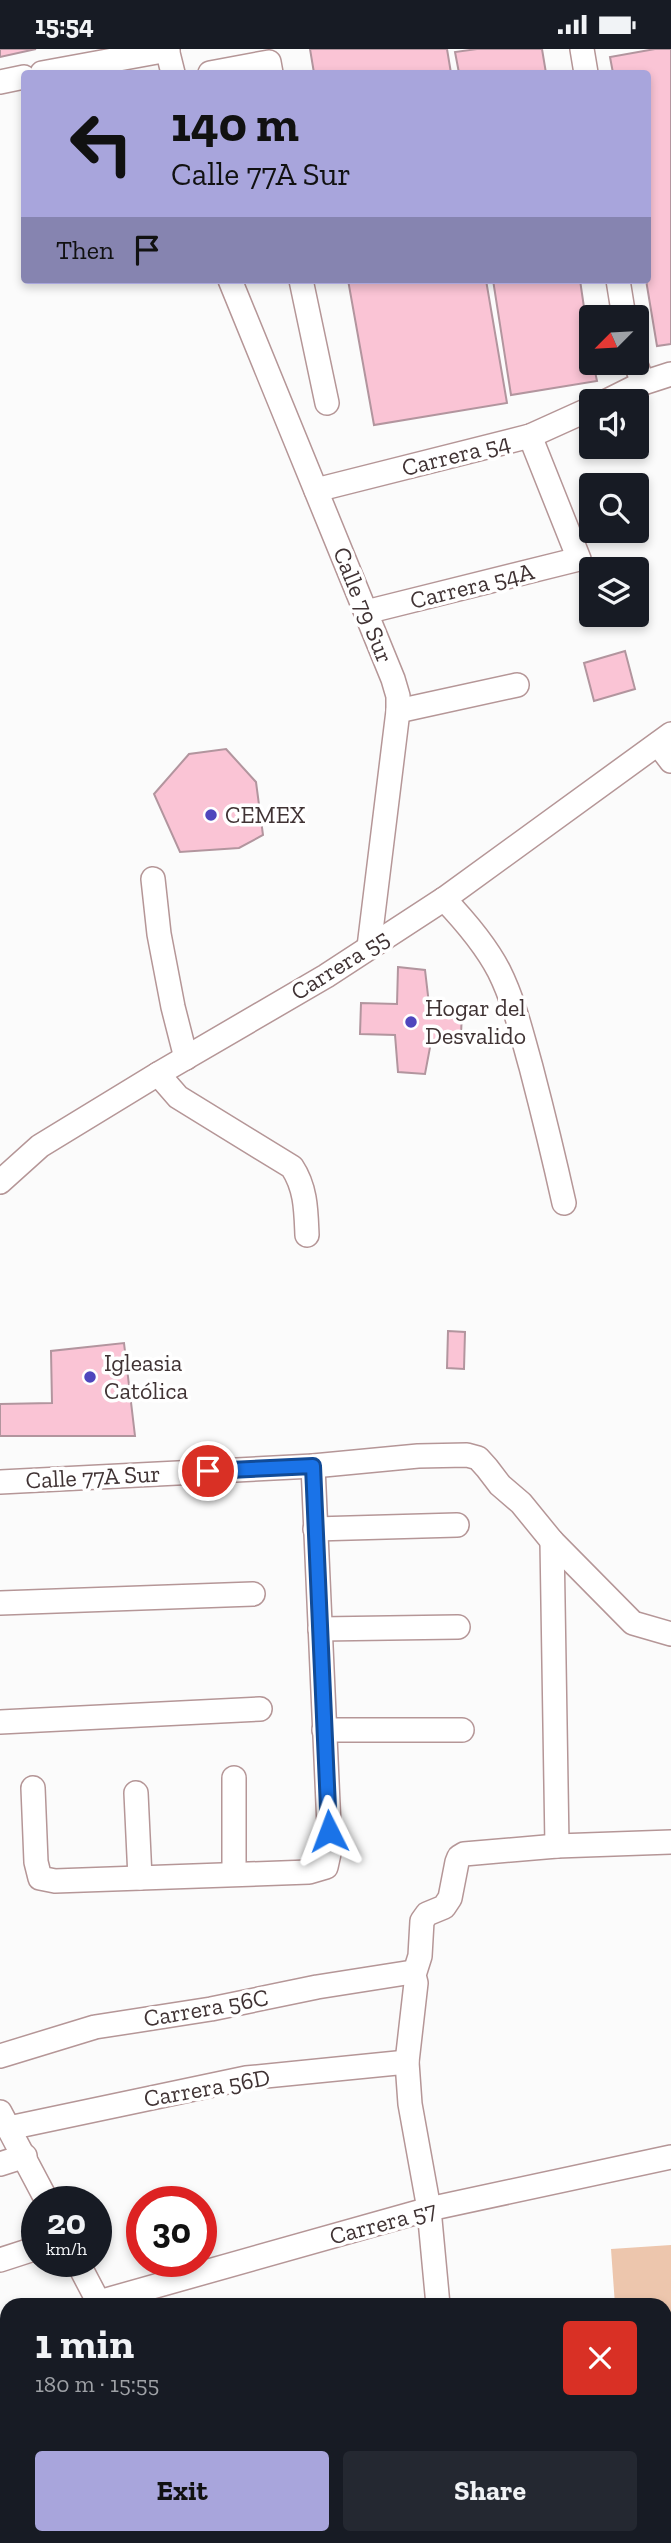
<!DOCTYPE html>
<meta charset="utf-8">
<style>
body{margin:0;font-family:"Zilla Slab",serif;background:#242831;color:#f1f3f6;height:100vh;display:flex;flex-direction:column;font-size:26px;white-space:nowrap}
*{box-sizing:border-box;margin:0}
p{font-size:23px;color:#9ea1a6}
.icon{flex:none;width:38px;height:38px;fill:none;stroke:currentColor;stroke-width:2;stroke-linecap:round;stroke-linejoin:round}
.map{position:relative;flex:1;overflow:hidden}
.details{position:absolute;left:0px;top:2249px;width:672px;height:247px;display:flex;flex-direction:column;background:#171b24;border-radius:21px 21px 0 0;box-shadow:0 4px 10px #0003}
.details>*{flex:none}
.banner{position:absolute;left:21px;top:21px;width:630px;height:214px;border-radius:7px;box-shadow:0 4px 10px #0003;background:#a8a5dc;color:#111;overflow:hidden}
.needle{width:46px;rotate:246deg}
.fabs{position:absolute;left:579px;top:256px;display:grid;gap:14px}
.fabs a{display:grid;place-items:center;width:70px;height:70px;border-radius:7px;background:#171b24;box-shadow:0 4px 10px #0003;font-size:35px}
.speed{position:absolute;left:21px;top:2137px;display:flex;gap:14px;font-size:35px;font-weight:700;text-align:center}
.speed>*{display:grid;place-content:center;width:91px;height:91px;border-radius:50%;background:#171b24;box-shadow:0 4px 10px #0003;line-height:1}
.speed small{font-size:18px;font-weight:400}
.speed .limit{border:10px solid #d22;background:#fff;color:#111}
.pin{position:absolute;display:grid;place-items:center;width:60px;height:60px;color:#fff;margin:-30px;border:4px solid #fff;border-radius:50%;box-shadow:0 2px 7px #0007}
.me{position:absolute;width:77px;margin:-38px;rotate:357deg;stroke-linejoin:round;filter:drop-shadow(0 0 5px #0008)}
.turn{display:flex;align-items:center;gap:24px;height:147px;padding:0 35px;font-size:32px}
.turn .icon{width:91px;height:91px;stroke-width:2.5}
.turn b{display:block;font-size:49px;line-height:60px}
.then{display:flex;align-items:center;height:66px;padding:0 35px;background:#0003;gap:14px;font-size:26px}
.round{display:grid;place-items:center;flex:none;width:74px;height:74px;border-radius:7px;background:#242831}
.summary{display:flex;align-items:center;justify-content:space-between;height:119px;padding:0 35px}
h1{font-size:42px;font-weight:800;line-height:52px}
.primary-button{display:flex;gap:14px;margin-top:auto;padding:14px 35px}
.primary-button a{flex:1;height:80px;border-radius:7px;background:#a8a5dc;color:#111;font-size:28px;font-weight:800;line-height:80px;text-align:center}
.primary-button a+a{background:#242831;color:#f1f3f6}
.status{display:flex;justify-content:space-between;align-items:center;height:49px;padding:0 35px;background:#171b24;direction:ltr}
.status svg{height:19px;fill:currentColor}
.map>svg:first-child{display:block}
.green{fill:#edc6ad}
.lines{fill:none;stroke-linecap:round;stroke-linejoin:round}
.stream{stroke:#c397b5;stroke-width:5}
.building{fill:#fac4d5;stroke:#b2959e;stroke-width:2}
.minor-casing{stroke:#b59697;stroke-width:26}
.minor{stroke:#fff;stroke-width:23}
.route-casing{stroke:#114b97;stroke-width:18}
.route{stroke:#1a73e8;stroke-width:12}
.poi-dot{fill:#4f46bd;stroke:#fff;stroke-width:2.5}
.labels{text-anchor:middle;stroke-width:7;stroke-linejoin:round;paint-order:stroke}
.street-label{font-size:24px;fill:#403334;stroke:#fff}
.poi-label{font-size:24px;fill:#403334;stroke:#fff;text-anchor:start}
</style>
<div class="status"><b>15:54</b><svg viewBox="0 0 49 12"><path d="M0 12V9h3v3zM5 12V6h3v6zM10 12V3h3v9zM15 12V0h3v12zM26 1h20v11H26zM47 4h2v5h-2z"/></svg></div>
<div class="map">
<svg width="671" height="2494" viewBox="0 0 671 2494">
<rect width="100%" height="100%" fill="#fbfbfb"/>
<g class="green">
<polygon points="671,2196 671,2469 665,2470 665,2256 615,2256 611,2200"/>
<polygon points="643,2489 643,2494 528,2494 528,2489"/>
</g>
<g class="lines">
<g class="stream">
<polyline points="665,2343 671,2330"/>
<polyline points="603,2494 605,2488"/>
</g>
</g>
<g class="building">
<polygon points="0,0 36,0 0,8"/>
<polygon points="310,0 447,0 451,24 314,24"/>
<polygon points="477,0 542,0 546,24 459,24 455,3"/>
<polygon points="655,0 671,0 671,295 657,297 646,231 648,24 613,24 610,8"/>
<polygon points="348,231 486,231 507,354 374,376"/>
<polygon points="493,231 580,231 592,313 593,313 597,332 511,346"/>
<polygon points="625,602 635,640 594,652 584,614"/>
<polygon points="226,700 256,733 263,786 239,799 180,803 154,745 189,705"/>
<polygon points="398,918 425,921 429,955 462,961 461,987 431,993 425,1025 398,1023 395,986 360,985 361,954 397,955"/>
<polygon points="448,1282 465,1283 464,1320 447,1319"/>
<polygon points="124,1294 135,1387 0,1387 0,1355 52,1354 51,1302"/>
</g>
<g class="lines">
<g class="minor-casing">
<g id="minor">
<polyline points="167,0 173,24"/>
<polyline points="582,0 586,24"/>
<polyline points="42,24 168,1"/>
<polyline points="210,24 269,13 271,24"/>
<polyline points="0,33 24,28"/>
<polyline points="230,231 393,630 398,647 398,662 369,898"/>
<polyline points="301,231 327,354"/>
<polyline points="618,231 624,268"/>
<polyline points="635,313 643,334"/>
<polyline points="607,352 643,334 671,325"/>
<polyline points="316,441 530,387 592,359"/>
<polyline points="366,563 579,510 530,387"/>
<polyline points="398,662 517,636"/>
<polyline points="658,695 671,712"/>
<polyline points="153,830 159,885 173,958 186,1009"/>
<path d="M444,850c21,22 41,45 55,72 15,30 23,64 32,96 12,46 23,91 33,136"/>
<path d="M158,1025l20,23 114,70c14,21 14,44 15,68"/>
<polyline points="0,1133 40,1097 158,1025 326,927 444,850 671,685"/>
<polyline points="0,1433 313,1417 418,1407 467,1406 478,1409 487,1419 500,1436 521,1454 552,1492 633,1574 671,1585"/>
<polyline points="315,1480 457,1476"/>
<polyline points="552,1492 557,1797"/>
<polyline points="0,1554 253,1545"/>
<polyline points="320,1580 458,1578"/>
<polyline points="0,1673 260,1660"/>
<polyline points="324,1681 462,1681"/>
<polyline points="33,1739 36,1813 40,1829 55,1832 309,1823 326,1818 330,1800 313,1417"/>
<polyline points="136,1744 140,1829"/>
<polyline points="234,1825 234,1729"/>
<polyline points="0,2007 95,1978 211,1960 317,1938 406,1924 414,1926"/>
<polyline points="0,2063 47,2152"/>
<polyline points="9,2079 246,2029 407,2013"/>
<polyline points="0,2115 25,2107"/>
<polyline points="0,2211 37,2199"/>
<polyline points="77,2212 100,2256"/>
<polyline points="99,2253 429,2160 671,2108"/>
<polyline points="438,2256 429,2160 410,2055 407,2013 416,1934 414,1926 420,1907 422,1872 427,1865 444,1858 450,1849 457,1813 459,1808 464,1805 557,1797 671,1793"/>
<polyline points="0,2303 7,2301"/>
<polyline points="0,2373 7,2390"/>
<polyline points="220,2488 224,2494"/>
<polyline points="69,2494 83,2488"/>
</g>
</g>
<use href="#minor" class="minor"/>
</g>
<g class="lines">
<g class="route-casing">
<polyline id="route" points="208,1422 313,1417 329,1782"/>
</g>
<use href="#route" class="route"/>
</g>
<g class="poi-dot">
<circle cx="211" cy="766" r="7"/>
<circle cx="411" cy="973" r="7"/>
<circle cx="90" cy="1328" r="7"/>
</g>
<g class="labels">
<g class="street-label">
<text transform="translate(456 406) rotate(-14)" y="8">Carrera 54</text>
<text transform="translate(472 537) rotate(-14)" y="8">Carrera 54A</text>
<text transform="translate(363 556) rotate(68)" y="8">Calle 79 Sur</text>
<text transform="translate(340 916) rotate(-32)" y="8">Carrera 55</text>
<text transform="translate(93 1428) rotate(-3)" y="8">Calle 77A Sur</text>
<text transform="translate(206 1959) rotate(-10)" y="8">Carrera 56C</text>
<text transform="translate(207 2039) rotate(-10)" y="8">Carrera 56D</text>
<text transform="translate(383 2174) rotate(-15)" y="8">Carrera 57</text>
</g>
<g class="poi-label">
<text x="225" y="774">CEMEX</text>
<text x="425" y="967">Hogar del<tspan x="425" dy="28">Desvalido</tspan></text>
<text x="104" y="1322">Igleasia<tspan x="104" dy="28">Católica</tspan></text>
</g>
</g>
</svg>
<div class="fabs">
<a><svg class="needle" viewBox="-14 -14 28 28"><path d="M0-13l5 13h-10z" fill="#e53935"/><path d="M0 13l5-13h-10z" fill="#9ea1a6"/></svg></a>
<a><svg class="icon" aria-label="sound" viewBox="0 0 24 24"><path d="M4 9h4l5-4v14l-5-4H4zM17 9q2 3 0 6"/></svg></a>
<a><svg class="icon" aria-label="search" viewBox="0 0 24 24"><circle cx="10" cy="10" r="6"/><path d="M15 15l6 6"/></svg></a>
<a><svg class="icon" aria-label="layers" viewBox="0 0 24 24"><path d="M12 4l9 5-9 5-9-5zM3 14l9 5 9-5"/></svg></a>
</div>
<div class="speed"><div>20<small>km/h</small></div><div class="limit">30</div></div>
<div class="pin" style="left:208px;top:1422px;background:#d93025"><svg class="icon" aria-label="arrive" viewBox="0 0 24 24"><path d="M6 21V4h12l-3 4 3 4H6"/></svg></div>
<svg class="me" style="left:329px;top:1782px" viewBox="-20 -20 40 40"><path d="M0-17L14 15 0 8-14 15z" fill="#1a73e8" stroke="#fff" stroke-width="4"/></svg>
<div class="banner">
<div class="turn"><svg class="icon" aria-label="left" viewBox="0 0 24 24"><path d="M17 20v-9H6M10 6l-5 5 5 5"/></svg><div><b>140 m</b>Calle 77A Sur</div></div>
<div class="then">Then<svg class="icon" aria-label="arrive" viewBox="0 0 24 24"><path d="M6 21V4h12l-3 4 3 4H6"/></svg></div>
</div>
<section class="details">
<div class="summary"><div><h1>1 min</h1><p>180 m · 15:55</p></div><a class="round" style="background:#d93025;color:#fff"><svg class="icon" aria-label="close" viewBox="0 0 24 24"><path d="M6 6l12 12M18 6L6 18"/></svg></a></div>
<div class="primary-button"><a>Exit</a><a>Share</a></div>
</section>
</div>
